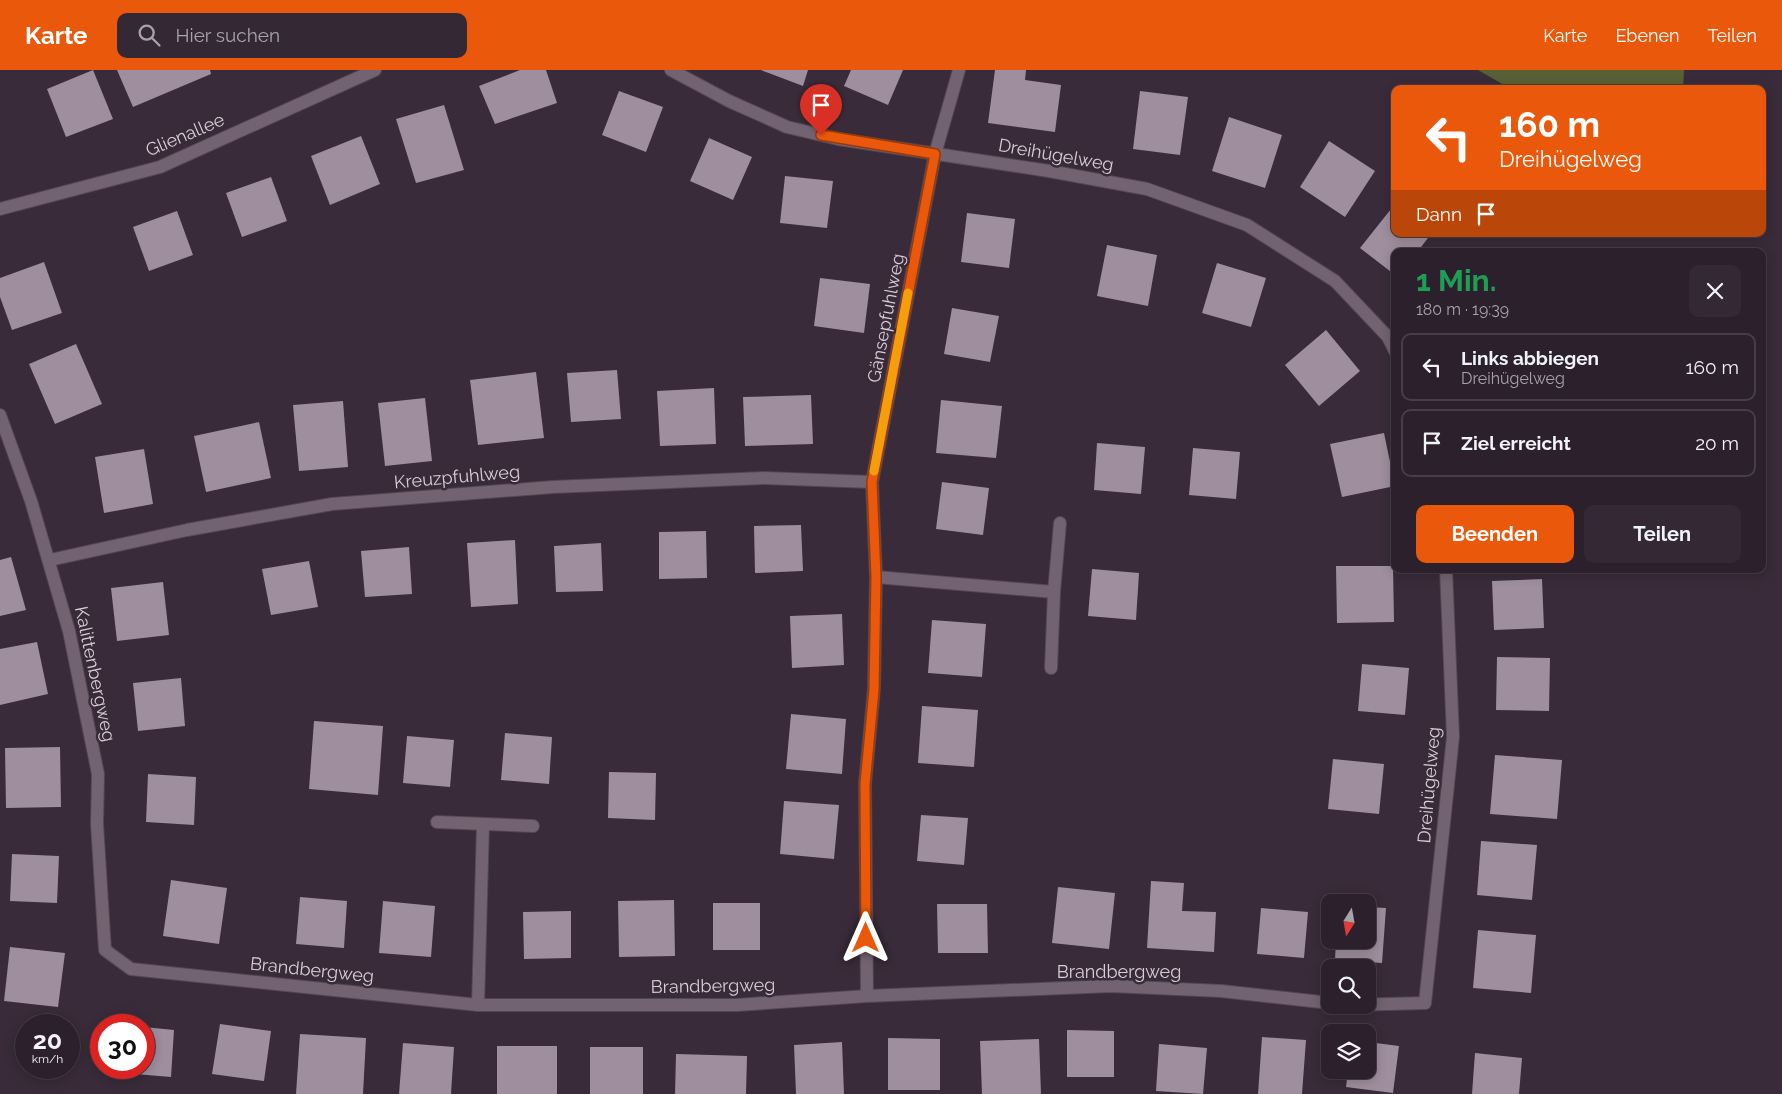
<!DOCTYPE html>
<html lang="de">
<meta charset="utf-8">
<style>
body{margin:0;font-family:Raleway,sans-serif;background:#332833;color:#f1f3f6;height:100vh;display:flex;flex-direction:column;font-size:19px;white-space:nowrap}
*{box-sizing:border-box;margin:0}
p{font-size:16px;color:#a6a3a9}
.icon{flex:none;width:28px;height:28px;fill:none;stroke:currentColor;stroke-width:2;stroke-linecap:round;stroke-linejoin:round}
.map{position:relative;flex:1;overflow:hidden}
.drawer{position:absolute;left:1391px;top:178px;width:375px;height:325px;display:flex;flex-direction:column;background:#2b202b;border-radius:10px;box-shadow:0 2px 12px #0003,0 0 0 1px #473e47}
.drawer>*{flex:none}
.guide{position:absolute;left:1391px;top:15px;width:375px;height:152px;border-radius:10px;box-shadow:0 2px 12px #0003,0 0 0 1px #473e47;background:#ea580c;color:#fff;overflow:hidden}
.needle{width:32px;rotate:191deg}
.buttons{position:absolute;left:1321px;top:824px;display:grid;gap:10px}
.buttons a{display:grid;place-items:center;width:55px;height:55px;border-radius:10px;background:#2b202b;box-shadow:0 2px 12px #0003,0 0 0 1px #473e47;font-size:25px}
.speed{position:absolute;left:15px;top:944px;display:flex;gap:10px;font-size:25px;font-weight:700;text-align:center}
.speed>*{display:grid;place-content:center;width:65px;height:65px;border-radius:50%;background:#2b202b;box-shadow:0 2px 12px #0003,0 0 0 1px #473e47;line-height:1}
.speed small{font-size:12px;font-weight:400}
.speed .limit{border:8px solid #d22;background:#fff;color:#111}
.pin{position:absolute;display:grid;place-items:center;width:42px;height:42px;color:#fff;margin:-51px -21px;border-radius:50% 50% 50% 0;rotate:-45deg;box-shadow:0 0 5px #0007}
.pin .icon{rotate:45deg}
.me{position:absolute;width:55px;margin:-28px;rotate:0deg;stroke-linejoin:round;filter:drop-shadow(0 0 4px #0008)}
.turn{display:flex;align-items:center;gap:18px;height:105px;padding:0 25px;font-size:22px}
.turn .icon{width:65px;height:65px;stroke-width:2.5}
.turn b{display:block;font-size:35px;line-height:42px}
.then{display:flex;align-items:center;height:48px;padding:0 25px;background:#0003;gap:10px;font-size:19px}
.round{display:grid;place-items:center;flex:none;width:52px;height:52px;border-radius:10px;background:#332833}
.summary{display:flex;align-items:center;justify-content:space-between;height:85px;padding:0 25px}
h1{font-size:30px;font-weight:700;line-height:38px;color:#1e9e55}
.button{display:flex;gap:10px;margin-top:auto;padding:10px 25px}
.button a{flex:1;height:58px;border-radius:10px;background:#ea580c;color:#fff;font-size:20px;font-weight:700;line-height:58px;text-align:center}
.button a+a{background:#332833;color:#f1f3f6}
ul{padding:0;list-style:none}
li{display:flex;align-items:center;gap:15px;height:68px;margin:0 10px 8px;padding:0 15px;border:2px solid #473e47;border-radius:10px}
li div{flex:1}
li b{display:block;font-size:19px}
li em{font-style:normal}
header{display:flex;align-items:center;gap:30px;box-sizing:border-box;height:70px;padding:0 25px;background:#ea580c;color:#fff}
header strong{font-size:24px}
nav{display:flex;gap:28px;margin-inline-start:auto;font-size:18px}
.search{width:350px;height:45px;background:#332833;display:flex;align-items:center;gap:12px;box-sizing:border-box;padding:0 18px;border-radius:10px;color:#a6a3a9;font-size:19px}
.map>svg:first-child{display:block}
.green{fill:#576035}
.building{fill:#9f8e9e}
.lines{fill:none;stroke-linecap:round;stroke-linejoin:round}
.lane-casing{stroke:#534753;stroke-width:14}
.street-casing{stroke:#534753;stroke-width:14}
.lane{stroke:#736372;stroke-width:12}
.street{stroke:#736372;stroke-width:12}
.route-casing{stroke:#983908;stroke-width:12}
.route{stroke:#ea580c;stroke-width:9}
.slow{stroke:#f59e0b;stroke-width:9}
.labels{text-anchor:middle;stroke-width:5;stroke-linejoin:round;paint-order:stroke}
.street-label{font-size:18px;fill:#d7ced7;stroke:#392b39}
</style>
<header>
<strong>Karte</strong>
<div class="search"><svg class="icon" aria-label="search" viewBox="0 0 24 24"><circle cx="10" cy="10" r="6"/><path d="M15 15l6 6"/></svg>Hier suchen</div>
<nav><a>Karte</a><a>Ebenen</a><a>Teilen</a></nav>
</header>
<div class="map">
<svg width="1782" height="1024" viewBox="0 0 1782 1024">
<rect width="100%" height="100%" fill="#392b39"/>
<polygon class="green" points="1478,0 1684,0 1683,19 1511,19"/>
<g class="building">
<polygon points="93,0 113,49 66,67 47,19"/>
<polygon points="117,0 210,0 211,4 133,37"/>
<polygon points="520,0 546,0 557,33 495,54 479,16"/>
<polygon points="761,0 808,0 803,16"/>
<polygon points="851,0 903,0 888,35 844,16"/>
<polygon points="995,0 1026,0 1025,10 1061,15 1055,62 988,53"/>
<polygon points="619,21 663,37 646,82 602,65"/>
<polygon points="1140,21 1188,27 1180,85 1133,79"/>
<polygon points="444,35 464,100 416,113 396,49"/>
<polygon points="1229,47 1282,65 1265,118 1212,101"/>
<polygon points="361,66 380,114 330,135 311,86"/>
<polygon points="709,68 752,87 733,130 690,111"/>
<polygon points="1329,71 1375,101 1345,147 1300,117"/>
<polygon points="785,106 833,111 827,158 780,153"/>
<polygon points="271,107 287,151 242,167 226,123"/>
<polygon points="1395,134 1395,164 1431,164 1418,181 1395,181 1395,205 1360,178"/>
<polygon points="177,141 193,185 149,201 133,157"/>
<polygon points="967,143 1015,149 1009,198 961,192"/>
<polygon points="1107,175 1157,185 1148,236 1097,226"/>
<polygon points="44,192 62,243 12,260 0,227 0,208"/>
<polygon points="1217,193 1266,208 1251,257 1202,243"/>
<polygon points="820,208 870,214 864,263 814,256"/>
<polygon points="952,238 999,246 990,292 944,284"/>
<polygon points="1326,260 1360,301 1319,336 1285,295"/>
<polygon points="76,274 102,334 55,354 29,294"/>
<polygon points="617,300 621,349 571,352 567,303"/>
<polygon points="536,302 544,368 478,375 470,310"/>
<polygon points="714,318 716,374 660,376 657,321"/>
<polygon points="811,325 813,374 745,376 743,327"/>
<polygon points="425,328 432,391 385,396 378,333"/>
<polygon points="941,330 1002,336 996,388 936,383"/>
<polygon points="343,331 348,397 299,401 293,335"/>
<polygon points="259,352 271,408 206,422 194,366"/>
<polygon points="1384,363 1395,416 1342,427 1330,374"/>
<polygon points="1097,373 1145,377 1141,424 1094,420"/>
<polygon points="1193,378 1240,382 1236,429 1189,425"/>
<polygon points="144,379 153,434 104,443 95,387"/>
<polygon points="942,412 989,418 983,465 936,459"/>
<polygon points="801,455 803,501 755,503 754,456"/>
<polygon points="706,461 707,508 659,509 659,462"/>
<polygon points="515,470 518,534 471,537 467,473"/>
<polygon points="601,473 603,521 556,522 554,476"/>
<polygon points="409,477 412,524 365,527 361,481"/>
<polygon points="11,487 26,540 0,546 0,490"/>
<polygon points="309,491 318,537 271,545 262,499"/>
<polygon points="1336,496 1393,496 1394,552 1337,553"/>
<polygon points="1092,499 1139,503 1136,550 1088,546"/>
<polygon points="1542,509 1544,558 1494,560 1492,511"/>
<polygon points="163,512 169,565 117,571 111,518"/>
<polygon points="842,544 844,595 792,598 790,546"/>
<polygon points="932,550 986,554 982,607 928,603"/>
<polygon points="37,572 48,624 0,635 0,579"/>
<polygon points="1497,587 1550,588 1549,641 1496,640"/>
<polygon points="1362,594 1409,598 1405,645 1358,641"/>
<polygon points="181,608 185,656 138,661 133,613"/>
<polygon points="922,636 978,640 974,697 918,693"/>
<polygon points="791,644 846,649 842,704 786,699"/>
<polygon points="314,651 383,656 378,725 309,719"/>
<polygon points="505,663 552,667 549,714 501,710"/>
<polygon points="407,666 454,670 450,717 403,713"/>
<polygon points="60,677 61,737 6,738 5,678"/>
<polygon points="1495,685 1562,690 1557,749 1490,744"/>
<polygon points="1333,689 1384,694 1379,744 1328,739"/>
<polygon points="609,702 656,703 655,750 608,748"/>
<polygon points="148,704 196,707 194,755 146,752"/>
<polygon points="784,731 839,735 834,789 780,784"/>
<polygon points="921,745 968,748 964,795 917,791"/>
<polygon points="1481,771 1537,775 1532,830 1477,825"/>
<polygon points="12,784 59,786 57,833 10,831"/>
<polygon points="171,810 227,818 219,874 163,866"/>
<polygon points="1151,811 1184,813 1182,841 1216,842 1214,882 1147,878"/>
<polygon points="1058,817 1115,823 1109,879 1052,873"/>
<polygon points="300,827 347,831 344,878 296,874"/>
<polygon points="674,830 675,886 619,887 618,831"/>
<polygon points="383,831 435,836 431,887 379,883"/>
<rect x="713" y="833" width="47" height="47"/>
<polygon points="937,834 987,834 988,883 938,883"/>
<polygon points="1368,837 1386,838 1382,893 1335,890 1336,870 1368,870"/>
<polygon points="1261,838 1308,842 1304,888 1257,884"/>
<polygon points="571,841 571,888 524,889 523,842"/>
<polygon points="1478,860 1536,865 1531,923 1473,918"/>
<polygon points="10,877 65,883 58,937 4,931"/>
<polygon points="220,954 271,961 264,1011 212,1004"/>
<polygon points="144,957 174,960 171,1007 123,1003 124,998 144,998"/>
<polygon points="1067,960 1114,961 1114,1007 1067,1007"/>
<polygon points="300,964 366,968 363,1024 296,1024"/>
<polygon points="1262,967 1306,970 1302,1024 1258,1024"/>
<polygon points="888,968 940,969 940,1020 888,1020"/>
<polygon points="1039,969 1041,1024 982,1024 980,971"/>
<polygon points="842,972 844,1024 796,1024 794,975"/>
<polygon points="1368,972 1399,976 1393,1023 1346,1017 1348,1000 1368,1000"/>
<polygon points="403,973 454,977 451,1024 399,1024"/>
<polygon points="1159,974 1207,978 1203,1024 1156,1021"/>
<rect x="497" y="976" width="60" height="48"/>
<rect x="590" y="977" width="53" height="47"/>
<polygon points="1475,983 1522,988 1519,1024 1472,1024"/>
<polygon points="676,984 747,986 746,1024 675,1024"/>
</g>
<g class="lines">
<g class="lane-casing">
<g id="lane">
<polyline points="437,752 533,756"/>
<polyline points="478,935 483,754"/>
</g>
</g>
<g class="street-casing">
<g id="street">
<polyline points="671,0 729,31 787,57 838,69 1049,101 1147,119 1247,155 1335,211 1388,267 1395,281"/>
<polyline points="0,139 160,97 375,0"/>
<polyline points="0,345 31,431 69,561 98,704 97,754 105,880 131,899 478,935 737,935 867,926 1111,916 1221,921 1330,933"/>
<polyline points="50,490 187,460 332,434 553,417 764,408 872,412"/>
<polyline points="876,507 1054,522"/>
<polyline points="1051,598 1054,522 1060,453"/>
<polyline points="867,926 865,714 874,619 876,507 872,412 935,84 959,0"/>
<polyline points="1351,935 1425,933 1453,667 1446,499"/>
</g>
</g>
<use href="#lane" class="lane"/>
<use href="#street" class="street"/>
</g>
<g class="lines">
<g class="route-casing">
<polyline id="route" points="821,65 935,84 872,412 876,507 874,620 865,714 866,868"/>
</g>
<use href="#route" class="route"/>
<polyline class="slow" points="874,401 908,223"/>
</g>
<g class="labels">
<g class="street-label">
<text transform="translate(185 65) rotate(-23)" y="6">Glienallee</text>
<text transform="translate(1056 85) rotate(10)" y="6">Dreihügelweg</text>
<text transform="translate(886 248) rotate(-79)" y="6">Gänsepfuhlweg</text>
<text transform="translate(457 407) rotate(-5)" y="6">Kreuzpfuhlweg</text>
<text transform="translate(95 604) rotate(78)" y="6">Kalittenbergweg</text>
<text transform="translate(1429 715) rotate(-85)" y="6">Dreihügelweg</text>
<text transform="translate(312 900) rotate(6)" y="6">Brandbergweg</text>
<text x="1119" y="908">Brandbergweg</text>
<text transform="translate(713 916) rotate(-1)" y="6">Brandbergweg</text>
</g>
</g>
</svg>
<div class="buttons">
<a><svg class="needle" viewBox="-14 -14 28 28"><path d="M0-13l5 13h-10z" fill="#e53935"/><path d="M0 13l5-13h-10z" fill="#a6a3a9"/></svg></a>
<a><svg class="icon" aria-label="search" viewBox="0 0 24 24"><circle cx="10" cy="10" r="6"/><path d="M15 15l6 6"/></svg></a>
<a><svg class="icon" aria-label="layers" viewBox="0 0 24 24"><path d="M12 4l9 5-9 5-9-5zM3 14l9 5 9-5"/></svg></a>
</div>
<div class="speed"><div>20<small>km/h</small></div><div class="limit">30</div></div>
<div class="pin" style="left:821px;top:65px;background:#d93025"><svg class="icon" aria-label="arrive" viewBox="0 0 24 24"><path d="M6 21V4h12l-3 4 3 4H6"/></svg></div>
<svg class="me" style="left:866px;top:868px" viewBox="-20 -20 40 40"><path d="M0-17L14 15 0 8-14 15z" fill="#ea580c" stroke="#fff" stroke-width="4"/></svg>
<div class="guide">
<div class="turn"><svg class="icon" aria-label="left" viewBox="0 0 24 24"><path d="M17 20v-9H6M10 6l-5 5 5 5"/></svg><div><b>160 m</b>Dreihügelweg</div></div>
<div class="then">Dann<svg class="icon" aria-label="arrive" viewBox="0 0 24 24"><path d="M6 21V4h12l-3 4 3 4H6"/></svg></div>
</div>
<section class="drawer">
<div class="summary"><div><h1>1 Min.</h1><p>180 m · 19:39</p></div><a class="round"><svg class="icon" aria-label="close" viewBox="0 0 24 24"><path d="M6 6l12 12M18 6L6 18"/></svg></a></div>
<ul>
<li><svg class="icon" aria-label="left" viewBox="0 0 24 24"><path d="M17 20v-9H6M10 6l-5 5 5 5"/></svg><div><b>Links abbiegen</b><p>Dreihügelweg</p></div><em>160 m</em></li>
<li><svg class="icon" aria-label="arrive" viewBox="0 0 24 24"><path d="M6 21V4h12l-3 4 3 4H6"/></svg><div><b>Ziel erreicht</b></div><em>20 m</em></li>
</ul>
<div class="button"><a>Beenden</a><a>Teilen</a></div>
</section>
</div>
